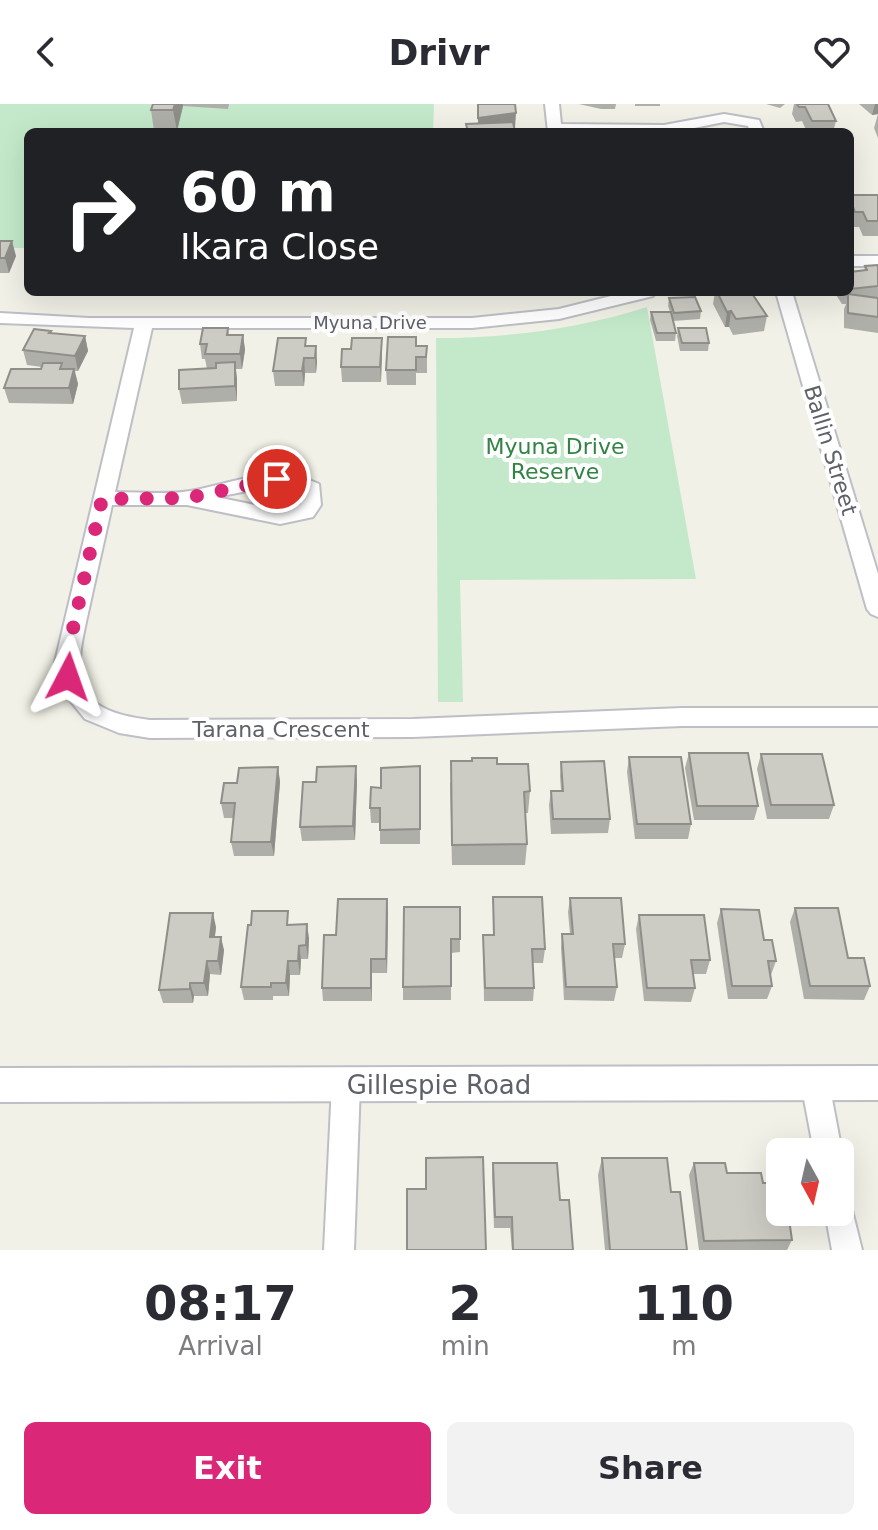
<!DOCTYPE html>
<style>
body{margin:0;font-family:"DejaVu Sans",sans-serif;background:#f2f2f3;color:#2b2b33;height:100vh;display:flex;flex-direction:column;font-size:30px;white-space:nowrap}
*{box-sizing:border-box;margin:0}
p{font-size:26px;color:#7c7c81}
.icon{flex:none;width:44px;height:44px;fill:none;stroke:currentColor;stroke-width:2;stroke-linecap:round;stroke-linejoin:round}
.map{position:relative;height:1146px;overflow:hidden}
.details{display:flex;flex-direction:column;background:#fff;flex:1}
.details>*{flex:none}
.hud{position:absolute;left:24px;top:24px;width:830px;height:168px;border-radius:12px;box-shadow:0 8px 32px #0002;background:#202124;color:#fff;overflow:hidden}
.needle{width:52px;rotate:172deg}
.controls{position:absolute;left:766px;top:1034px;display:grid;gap:16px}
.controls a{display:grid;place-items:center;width:88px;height:88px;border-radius:12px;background:#fff;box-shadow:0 8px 32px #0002;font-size:40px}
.pin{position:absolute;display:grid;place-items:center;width:68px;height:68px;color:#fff;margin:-34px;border:4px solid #fff;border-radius:50%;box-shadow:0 2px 8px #0007}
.me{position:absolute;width:88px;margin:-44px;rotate:4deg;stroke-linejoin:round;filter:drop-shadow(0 0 6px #0008)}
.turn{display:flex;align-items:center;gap:28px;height:168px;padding:0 24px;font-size:36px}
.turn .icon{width:104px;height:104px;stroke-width:2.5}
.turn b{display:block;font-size:56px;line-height:68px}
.eta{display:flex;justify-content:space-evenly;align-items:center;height:136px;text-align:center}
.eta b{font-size:48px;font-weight:600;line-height:56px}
.button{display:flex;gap:16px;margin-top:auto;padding:16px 24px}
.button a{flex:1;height:92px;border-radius:12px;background:#db2777;color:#fff;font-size:32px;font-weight:600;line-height:92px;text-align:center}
.button a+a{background:#f2f2f3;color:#2b2b33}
header{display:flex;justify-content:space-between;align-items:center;height:104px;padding:0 24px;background:#fff;font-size:36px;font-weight:600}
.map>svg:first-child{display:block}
.green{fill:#c3e9ca}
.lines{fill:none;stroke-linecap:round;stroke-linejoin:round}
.minor-casing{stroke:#bebfc6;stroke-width:4}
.tertiary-casing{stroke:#bebfc6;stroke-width:4}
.minor{fill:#fff;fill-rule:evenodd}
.tertiary{fill:#fff;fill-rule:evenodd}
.wall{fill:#afafa9}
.shaded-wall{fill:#8f8e89}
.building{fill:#cccbc4;stroke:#8f8e89;stroke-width:2}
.route{stroke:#db2777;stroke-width:14;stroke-dasharray:0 25.2}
.labels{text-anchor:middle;stroke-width:8;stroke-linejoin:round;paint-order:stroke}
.far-street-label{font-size:18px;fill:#5e6168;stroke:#fff}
.park-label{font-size:22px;fill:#318444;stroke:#fff}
.street-label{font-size:22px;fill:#5e6168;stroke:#fff}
.near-street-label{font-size:26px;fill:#5e6168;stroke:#fff}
</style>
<header><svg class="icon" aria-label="back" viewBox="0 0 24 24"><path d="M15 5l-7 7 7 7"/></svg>Drivr<svg class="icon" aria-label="heart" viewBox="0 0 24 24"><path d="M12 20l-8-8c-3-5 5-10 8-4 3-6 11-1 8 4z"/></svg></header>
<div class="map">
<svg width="878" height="1146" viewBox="0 0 878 1146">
<rect width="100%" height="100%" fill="#f1f1e7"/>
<g class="green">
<polygon points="0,0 434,0 433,28 28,28 28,144 0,144"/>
<path d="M647,203l49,272 -236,1 3,122h-25l-2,-364c73,0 142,-9 211,-31z"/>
</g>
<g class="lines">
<g class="minor-casing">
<g id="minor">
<polygon points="545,0 559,0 561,20 664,21 724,10 759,16 764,28 750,28 748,22 724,18 689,25 692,28 548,28"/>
<rect x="850" y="152" width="28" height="10"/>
<path d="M627,188h28l-2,4 -94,23 -87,9h-320l-37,164c24,0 52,3 75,-1 44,-8 86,-28 129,-7l2,21 -8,12 -33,7 -93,-19h-75c-7,33 -15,66 -22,99 -15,67 -26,106 60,116l263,-1 269,-11h196v18h-196l-269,11 -263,1 -31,-5 -34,-14 -21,-26 -9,-31 79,-334 -134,-5v-10l89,5h383l87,-9zM269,383h16l17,5 -1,12 -21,6 -64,-13z"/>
<polygon points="776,188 792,188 878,470 878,513 871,510 867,505"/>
<polygon points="815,966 825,970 829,979 842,1048 840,1053 840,1048 814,1048 801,979 805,970"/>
<polygon points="346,968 356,972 360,981 354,1146 324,1146 332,981 336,972"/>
<polygon points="840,1093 850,1098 862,1146 832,1146 825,1108 840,1108"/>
</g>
</g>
<g class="tertiary-casing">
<polygon id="tertiary" points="878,962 878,996 0,998 0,964"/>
</g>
<use href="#minor" class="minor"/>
<use href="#tertiary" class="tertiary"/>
</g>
<g class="wall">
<polygon points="153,0 229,0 228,5 183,2 177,27 154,27 151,6"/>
<polygon points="579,0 616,0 615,5 601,5"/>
<rect x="635" y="0" width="25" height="2"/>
<polygon points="766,0 785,0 780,4"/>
<polygon points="794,0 828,0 836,17 833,28 807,28 802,17 796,18 792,10"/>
<polygon points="859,0 878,0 878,10 872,11"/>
<polygon points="878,10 878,34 874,24"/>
<polygon points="850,91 878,91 878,132 863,132 859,123 851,123"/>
<polygon points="0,137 16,152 9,169 0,169"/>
<polygon points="878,161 878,229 844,224 844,205 846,200 842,200 834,188 850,188 850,168 864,167 865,162"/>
<polygon points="43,188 68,188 43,190"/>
<polygon points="75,188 106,188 105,191 76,191"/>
<polygon points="143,188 173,188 172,190 144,190"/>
<polygon points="179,188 210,188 209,191 180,192"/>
<rect x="232" y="188" width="30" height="3"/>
<polygon points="284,188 312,188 312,191"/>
<rect x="351" y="188" width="29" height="3"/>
<rect x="404" y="188" width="28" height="3"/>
<polygon points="715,188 751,188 767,212 764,227 733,231 729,223 725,223 713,200"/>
<polygon points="669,194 701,207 700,215 673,217 676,229 675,237 656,237 650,216 651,208 670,208 668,202"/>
<polygon points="228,224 229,231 243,231 245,246 242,265 236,265 237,297 182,300 179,285 207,265 205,255 202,255 200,240"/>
<polygon points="678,224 709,239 708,247 680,247 677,232"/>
<polygon points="52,229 85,232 88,247 78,267 75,267 78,280 73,300 9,299 4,284 41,265 42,263 27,261 23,246"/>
<polygon points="382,234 381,278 342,278 341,263 351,245"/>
<polygon points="306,242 316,242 317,258 316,269 305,269 304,282 275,282 273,267"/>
<polygon points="416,242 427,242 427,269 416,269 416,281 387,281 386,266"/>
<polygon points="689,649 758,702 754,716 694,716 685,664"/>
<polygon points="761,650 834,701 829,715 767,715 757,665"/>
<polygon points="629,653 691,720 688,735 635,735 627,668"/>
<polygon points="561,658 610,715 608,729 551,730 549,701 551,687 561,687 560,672"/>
<polygon points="497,660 530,687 528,709 525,709 527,740 525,761 452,761 450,679"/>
<polygon points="420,662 420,740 380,740 380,719 371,719 370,704 381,684"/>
<polygon points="278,663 280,678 274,752 234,752 231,738 234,714 224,714 221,699 237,679"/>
<polygon points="357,677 355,736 302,737 300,723"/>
<polygon points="493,793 545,845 543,859 532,859 534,884 533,897 484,897 483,831 493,831"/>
<polygon points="570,794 625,840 622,854 614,854 617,883 614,897 564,896 561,844 562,830 570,830 568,808"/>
<polygon points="460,803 460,848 451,849 451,896 403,896 403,883"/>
<polygon points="795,804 848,854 870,882 864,896 804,895 790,818"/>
<polygon points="721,805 764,836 776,857 771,871 770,871 772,882 767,895 728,895 717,819"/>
<polygon points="388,809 387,869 372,869 372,897 323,897 322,884 336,831"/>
<polygon points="639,811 710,856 706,870 693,870 695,884 691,898 644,897 636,825"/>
<polygon points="251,821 290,821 309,834 308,855 301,855 300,871 290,871 289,892 273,892 273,896 244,896 241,883"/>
<polygon points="216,823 215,833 224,846 221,871 210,870 208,892 194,892 193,899 163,899 159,886"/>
<polygon points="602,1054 671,1088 687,1146 605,1146 598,1071"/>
<polygon points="493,1059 560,1096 573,1146 512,1146 510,1124 494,1124 492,1071"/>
<polygon points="694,1059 763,1079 792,1136 787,1146 699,1146 689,1071"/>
</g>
<g class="shaded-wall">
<polygon points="175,0 183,0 183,2 177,27 173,6"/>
<polygon points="875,0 878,0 878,10 872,11"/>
<polygon points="516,9 515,24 478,28 478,14"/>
<polygon points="12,137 16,152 9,169 5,154"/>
<polygon points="474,188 489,188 474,191"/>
<polygon points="731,207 729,223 725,223 727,208"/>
<polygon points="243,231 245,246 242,265 240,250"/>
<polygon points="85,232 88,247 78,267 75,252"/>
<polygon points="382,234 382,249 381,278 380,263"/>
<polygon points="316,242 317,258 316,269 315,254"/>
<polygon points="304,254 305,269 304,282 302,267"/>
<polygon points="235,258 237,274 237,297 235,282"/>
<polygon points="74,265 78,280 73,300 69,284"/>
<polygon points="356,662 357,677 355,736 353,722"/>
<polygon points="278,663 280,678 274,752 271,738"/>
<polygon points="387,795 388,809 387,869 386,855"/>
<polygon points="213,809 216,823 213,846 210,833"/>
<polygon points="307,820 309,834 308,855 306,841"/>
<polygon points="221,833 224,846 221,871 218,857"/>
<polygon points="299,842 301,855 300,871 298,857"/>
<polygon points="371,855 372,869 372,897 371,884"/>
<polygon points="207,857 210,870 208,892 204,879"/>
<polygon points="288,857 290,871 289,892 286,879"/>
<polygon points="190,879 194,892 193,899 190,885"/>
</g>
<g class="building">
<polygon points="153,0 175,0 173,6 151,6"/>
<polygon points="478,0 515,0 516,9 478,14"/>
<polygon points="797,0 828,0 836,17 812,17 805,3 799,3"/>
<polygon points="513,18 515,28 468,28 466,20"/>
<polygon points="850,91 878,91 878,117 867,117 863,108 855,108 850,95"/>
<polygon points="0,137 12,137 5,154 0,154"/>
<polygon points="878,161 878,182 850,185 850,168 867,166 865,162"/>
<polygon points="717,188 751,188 767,212 736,215 731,207 727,208"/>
<polygon points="848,190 878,194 878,213 848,209"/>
<polygon points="695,193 701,207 674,209 669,194"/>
<polygon points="651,208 671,208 676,229 657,229"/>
<polygon points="203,224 228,224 227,231 243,231 240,250 205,250 207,240 200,240"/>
<polygon points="678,224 706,224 709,239 682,239"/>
<polygon points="34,225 51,227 49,229 85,232 75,252 23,246"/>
<polygon points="388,233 416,233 416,242 427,242 426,253 416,253 416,266 386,266"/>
<polygon points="278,234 306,234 305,242 316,242 315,254 304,254 302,267 273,267"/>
<polygon points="352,234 382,234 380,263 341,263 342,245 351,245"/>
<polygon points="235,258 235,282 179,285 179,266 216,264 216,259"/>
<polygon points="43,259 62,259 60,265 74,265 69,284 4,284 11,265 41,265"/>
<polygon points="689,649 748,649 758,702 697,702"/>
<polygon points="761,650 822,650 834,701 771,701"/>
<polygon points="629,653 681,653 691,720 637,720"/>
<polygon points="472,654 497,654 497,660 528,660 530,687 524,688 527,740 452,741 451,657 472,657"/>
<polygon points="604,657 610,715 553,715 551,687 563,687 561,658"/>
<polygon points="356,662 353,722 300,723 303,678 316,678 317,663"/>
<polygon points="420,662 420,725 380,726 380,704 370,704 371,683 381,684 381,664"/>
<polygon points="278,663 271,738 231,738 235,699 221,699 224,679 237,679 239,664"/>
<polygon points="493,793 542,793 545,845 532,845 534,884 485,884 483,831 494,831"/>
<polygon points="570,794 621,794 625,840 613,840 617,883 566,883 562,830 573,830"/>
<polygon points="338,795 387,795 386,855 371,855 371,884 322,884 324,831 336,831"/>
<polygon points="404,803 460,803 460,835 451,835 451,882 403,883"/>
<polygon points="795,804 838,804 848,854 864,854 870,882 810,882"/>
<polygon points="721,805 759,806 764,836 772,836 776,857 768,857 772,882 732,882"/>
<polygon points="252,807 288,807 287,821 307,820 306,841 299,842 298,857 288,857 286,879 271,879 271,883 241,883 248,821 251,821"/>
<polygon points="170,809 213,809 210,833 221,833 218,857 207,857 204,879 190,879 190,885 159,886"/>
<polygon points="639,811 704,811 710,856 691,856 695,884 647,884"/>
<polygon points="483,1053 486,1146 407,1146 407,1085 426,1085 426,1054"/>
<polygon points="602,1054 667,1054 671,1088 680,1088 687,1146 610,1146"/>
<polygon points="493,1059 557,1059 560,1096 569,1096 573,1146 513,1146 512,1113 495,1113"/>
<polygon points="694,1059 725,1059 727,1069 761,1069 763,1079 780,1079 780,1108 788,1108 792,1136 704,1137"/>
</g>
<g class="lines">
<polyline class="route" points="68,573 66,558 70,538 102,395 187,394 277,375"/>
</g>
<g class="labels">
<g class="far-street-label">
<text x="370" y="225">Myuna Drive</text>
</g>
<g class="park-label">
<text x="555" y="350">Myuna Drive<tspan x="555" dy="25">Reserve</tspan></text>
</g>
<g class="street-label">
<text transform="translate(831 346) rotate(73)" y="8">Ballin Street</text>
<text x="281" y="633">Tarana Crescent</text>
</g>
<g class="near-street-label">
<text x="439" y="990">Gillespie Road</text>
</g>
</g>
</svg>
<div class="controls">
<a><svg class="needle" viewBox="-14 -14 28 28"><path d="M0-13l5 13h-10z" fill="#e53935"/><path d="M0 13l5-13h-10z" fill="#7c7c81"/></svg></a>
</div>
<div class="pin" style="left:277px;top:375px;background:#d93025"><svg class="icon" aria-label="arrive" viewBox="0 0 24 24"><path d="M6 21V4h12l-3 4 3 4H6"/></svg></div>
<svg class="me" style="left:68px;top:573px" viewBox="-20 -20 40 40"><path d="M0-17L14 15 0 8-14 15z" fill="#db2777" stroke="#fff" stroke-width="4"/></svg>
<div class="hud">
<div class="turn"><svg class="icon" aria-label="right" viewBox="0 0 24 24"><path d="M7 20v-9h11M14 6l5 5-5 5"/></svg><div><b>60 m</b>Ikara Close</div></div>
</div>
</div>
<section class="details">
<div class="eta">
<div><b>08:17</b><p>Arrival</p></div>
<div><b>2</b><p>min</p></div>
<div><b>110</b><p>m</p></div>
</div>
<div class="button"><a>Exit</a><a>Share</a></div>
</section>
